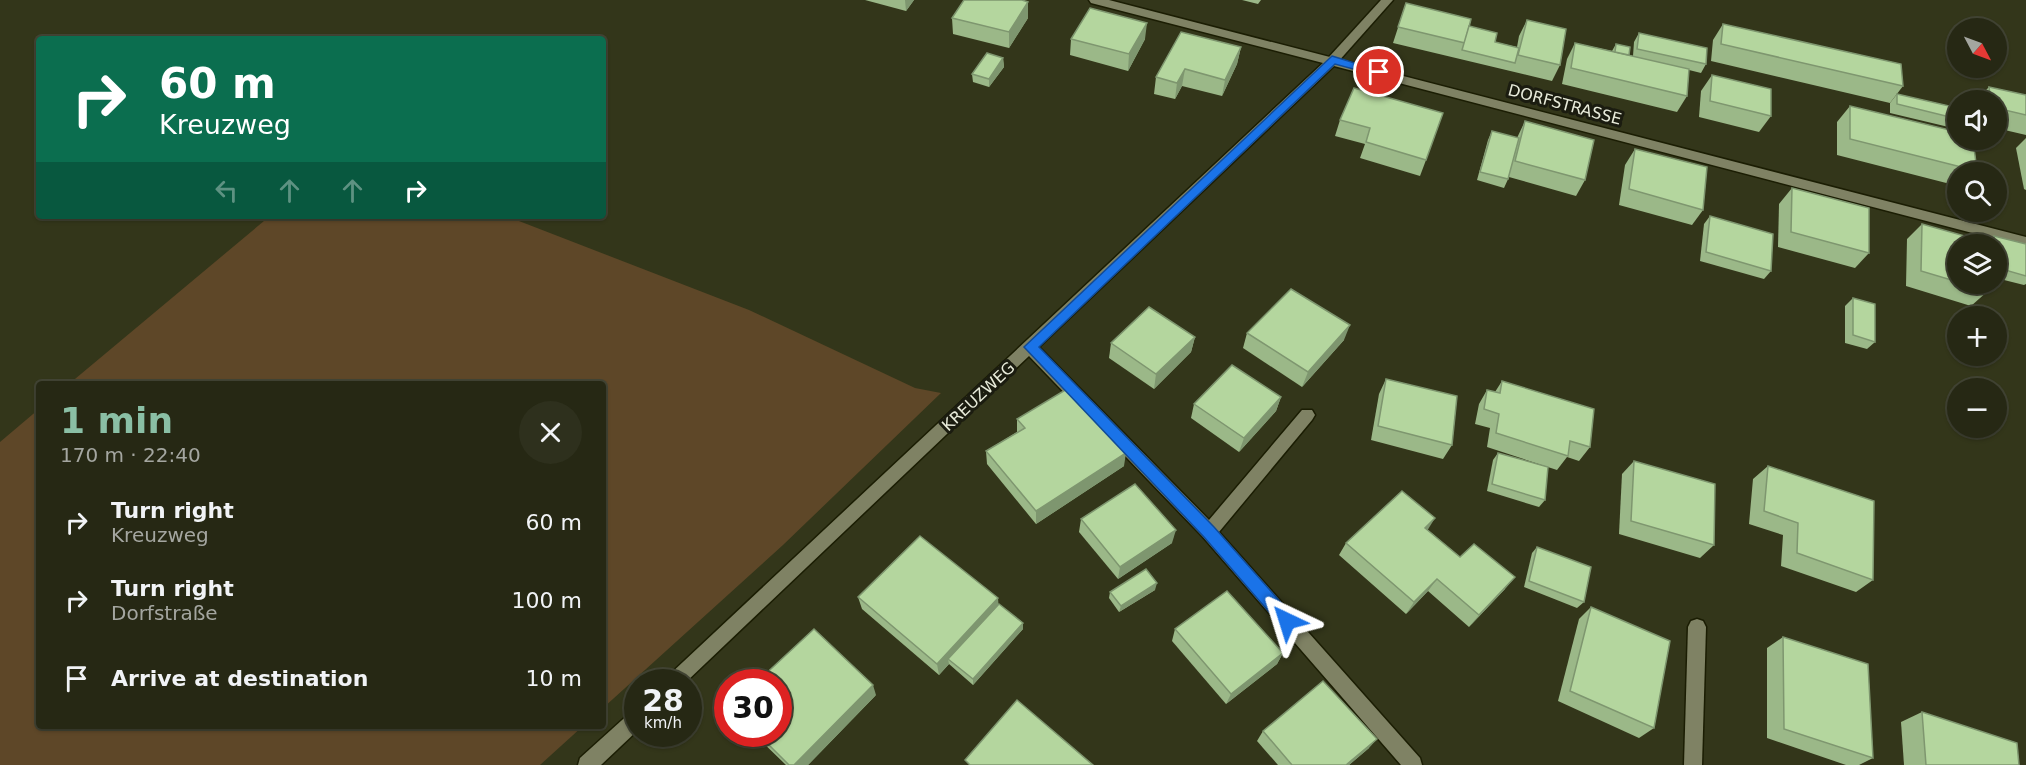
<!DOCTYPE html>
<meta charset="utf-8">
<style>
body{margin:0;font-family:"DejaVu Sans",sans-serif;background:#2e301d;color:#f1f3f6;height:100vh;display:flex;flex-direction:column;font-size:22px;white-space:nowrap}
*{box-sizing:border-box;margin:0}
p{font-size:20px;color:#a4a6a0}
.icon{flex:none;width:33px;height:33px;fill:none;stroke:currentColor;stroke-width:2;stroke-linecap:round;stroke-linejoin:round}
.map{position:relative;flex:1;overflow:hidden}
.drawer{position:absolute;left:36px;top:381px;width:570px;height:348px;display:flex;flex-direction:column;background:#262814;border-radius:6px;box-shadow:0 2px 4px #0004,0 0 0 2px #424434}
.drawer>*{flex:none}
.hud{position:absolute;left:36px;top:36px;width:570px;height:183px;border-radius:6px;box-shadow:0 2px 4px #0004,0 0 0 2px #424434;background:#0b6e4f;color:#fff;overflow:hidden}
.needle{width:39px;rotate:131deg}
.fabs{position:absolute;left:1947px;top:18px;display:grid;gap:12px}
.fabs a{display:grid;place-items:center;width:60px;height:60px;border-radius:50%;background:#262814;box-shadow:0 2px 4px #0004,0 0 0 2px #424434;font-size:30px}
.speed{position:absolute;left:624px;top:669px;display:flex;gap:12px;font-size:30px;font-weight:700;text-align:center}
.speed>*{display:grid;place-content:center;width:78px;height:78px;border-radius:50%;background:#262814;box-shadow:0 2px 4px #0004,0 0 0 2px #424434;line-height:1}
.speed small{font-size:15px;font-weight:400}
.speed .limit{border:9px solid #d22;background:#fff;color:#111}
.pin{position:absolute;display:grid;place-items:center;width:51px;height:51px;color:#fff;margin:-26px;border:3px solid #fff;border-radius:50%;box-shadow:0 2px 6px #0007}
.me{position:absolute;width:66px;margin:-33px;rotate:319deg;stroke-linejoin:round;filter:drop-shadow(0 0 4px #0008)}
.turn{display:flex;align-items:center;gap:21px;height:126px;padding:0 24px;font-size:27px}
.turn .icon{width:78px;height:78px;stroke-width:2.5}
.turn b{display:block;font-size:42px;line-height:51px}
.lanes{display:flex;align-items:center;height:57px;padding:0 24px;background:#0003;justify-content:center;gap:30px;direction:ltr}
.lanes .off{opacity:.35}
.round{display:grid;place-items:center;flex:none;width:63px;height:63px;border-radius:32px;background:#2e301d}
.overview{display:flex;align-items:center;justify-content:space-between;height:102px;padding:0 24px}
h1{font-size:36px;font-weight:600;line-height:45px;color:#8abfa5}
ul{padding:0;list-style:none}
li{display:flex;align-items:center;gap:18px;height:78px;padding:0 24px}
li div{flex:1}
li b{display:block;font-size:22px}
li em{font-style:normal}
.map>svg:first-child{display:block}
.green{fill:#5e4728}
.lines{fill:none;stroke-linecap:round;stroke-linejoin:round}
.service-casing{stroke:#1b1d03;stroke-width:3}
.minor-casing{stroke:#1b1d03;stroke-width:3}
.service{fill:#7f8264;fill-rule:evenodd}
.minor{fill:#7f8264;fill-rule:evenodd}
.wall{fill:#9bb888}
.shaded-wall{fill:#7e966f}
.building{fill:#b4d69e;stroke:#7e966f;stroke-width:1.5}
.route{fill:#1a73e8;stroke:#114b97;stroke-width:1.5}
.labels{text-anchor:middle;stroke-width:6;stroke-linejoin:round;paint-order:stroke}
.street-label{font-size:16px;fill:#e8ebda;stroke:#1b1c10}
</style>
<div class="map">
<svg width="2026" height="765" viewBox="0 0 2026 765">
<rect width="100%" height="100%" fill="#33361a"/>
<g class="green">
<polygon points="270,216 506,216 749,310 915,388 941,393 783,545 603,708 603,384 69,384"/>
<polygon points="39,409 39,726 583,726 540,765 0,765 0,442"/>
</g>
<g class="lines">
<g class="service-casing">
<polygon id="service" points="1381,0 1393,0 1337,63 1329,63 1329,57"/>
</g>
<g class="minor-casing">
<g id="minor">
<polygon points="1089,0 1109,0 2026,237 2026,247 1334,66 1039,347 1209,520 1302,410 1312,410 1315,415 1312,420 1219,532 1420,758 1422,765 1401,765 1203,537 1029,356 686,682 665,682 668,676 1323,63 1091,3"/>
<polygon points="1697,619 1703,621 1706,627 1702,765 1684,765 1688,627 1691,621"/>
<polygon points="638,708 638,730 601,765 578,765 580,758 632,711"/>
</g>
</g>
<use href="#service" class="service"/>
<use href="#minor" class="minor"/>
</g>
<g class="wall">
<polygon points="865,0 914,0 906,11"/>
<polygon points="1242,0 1261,0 1258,4"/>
<polygon points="1028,2 1028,18 1009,48 953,34 952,18"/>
<polygon points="1406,3 1469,26 1495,42 1517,47 1519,36 1527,20 1560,65 1552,81 1393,43"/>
<polygon points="1723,24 1903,86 1890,103 1711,61 1713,40"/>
<polygon points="1639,33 1706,64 1701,73 1689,70 1687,96 1677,112 1562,84 1567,59 1575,43 1612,51 1616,44 1629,55 1633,56 1634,42"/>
<polygon points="1071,39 1145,39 1128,71 1070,55"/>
<polygon points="1241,47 1237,64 1222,96 1182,86 1175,99 1154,94 1156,77"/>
<polygon points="1003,58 1004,67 989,87 973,82 972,74"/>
<polygon points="1712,75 1771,116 1759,132 1699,117 1701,91"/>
<polygon points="1989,87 2026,95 2026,135 1996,128 1996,100 1976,100"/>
<polygon points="1354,88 1426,160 1420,176 1360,158 1365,144 1335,136 1340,120"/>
<polygon points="1897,94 1958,108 1958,132 1957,129 1890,113 1890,103"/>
<polygon points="1850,106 1958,140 1987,140 1980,147 1974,146 1977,171 1975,172 1958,172 1958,186 1837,155 1837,122"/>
<polygon points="1525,121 1585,180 1576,196 1509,177 1504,188 1477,180 1488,140 1492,131 1517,138"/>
<polygon points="2026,138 2026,190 2024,189 2016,148"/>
<polygon points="1635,149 1703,210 1692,225 1619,205 1625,165"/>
<polygon points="1792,188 1869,253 1855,268 1778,247 1779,204"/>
<polygon points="1710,216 1771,271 1764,279 1700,261 1704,224"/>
<polygon points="1922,224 1986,243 1994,236 2026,244 2026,284 2024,285 1996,278 1996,244 1958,244 1958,284 1988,284 1988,291 1971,306 1906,286 1907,239"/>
<polygon points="1853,298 1875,342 1867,349 1845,343 1845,306"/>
<polygon points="1957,320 1958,320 1958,347 1956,347"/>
<polygon points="1247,333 1344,340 1302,387 1243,348"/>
<polygon points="1195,337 1191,352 1154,389 1109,358 1111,343"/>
<polygon points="1386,379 1452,445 1443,459 1371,440 1379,394"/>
<polygon points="1502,381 1590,447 1579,461 1567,457 1557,470 1487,447 1490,428 1475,424 1479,404 1487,390 1495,392"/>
<polygon points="1281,397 1276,411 1239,452 1191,418 1194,404"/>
<polygon points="1017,419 1124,466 1036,524 987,464 986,451 1017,432"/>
<polygon points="1498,453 1545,500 1539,507 1487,491 1493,460"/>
<polygon points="1634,461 1714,545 1700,558 1619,534 1622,474"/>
<polygon points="1768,466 1873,580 1856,592 1781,566 1783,535 1749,524 1753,479"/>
<polygon points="1081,519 1172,543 1118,579 1079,532"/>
<polygon points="1428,530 1460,557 1505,589 1469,627 1428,591 1406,614 1339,555 1346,543"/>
<polygon points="1537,547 1584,602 1577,608 1524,587 1532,553"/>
<polygon points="1155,590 1119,612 1109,598 1110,592"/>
<polygon points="858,597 999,604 1023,629 973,685 949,664 939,675 862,609"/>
<polygon points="1591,607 1654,728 1639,738 1558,701 1579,619"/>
<polygon points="1175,629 1283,653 1277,664 1226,704 1172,641"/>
<polygon points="1783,637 1873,758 1859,765 1846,765 1767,738 1767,648"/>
<polygon points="876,695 808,765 786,765 754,734 778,734"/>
<polygon points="1922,712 2019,765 1904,765 1901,722"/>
<polygon points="1263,731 1369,748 1349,765 1278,765 1257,741"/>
</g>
<g class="shaded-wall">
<polygon points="905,0 914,0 906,11"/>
<polygon points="1028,2 1028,18 1009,48 1009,32"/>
<polygon points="1147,23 1145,39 1128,71 1129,54"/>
<polygon points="1241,47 1237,64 1222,96 1225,80"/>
<polygon points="1003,58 1004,67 989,87 989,79"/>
<polygon points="1185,69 1182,86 1175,99 1177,83"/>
<polygon points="1350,325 1344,340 1302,387 1308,372"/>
<polygon points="1195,337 1191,352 1154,389 1156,374"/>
<polygon points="1281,397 1276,411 1239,452 1244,438"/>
<polygon points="1126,453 1124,466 1036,524 1036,511"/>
<polygon points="1435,518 1427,531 1425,528"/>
<polygon points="1176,530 1172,543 1118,579 1120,567"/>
<polygon points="1515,577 1505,589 1469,627 1479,615"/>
<polygon points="1437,579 1428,591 1406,614 1414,602"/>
<polygon points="1157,583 1155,590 1119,612 1121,606"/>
<polygon points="998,598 999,610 948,659 949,664 939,675 937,664"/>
<polygon points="1023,623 1023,629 973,685 973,679"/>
<polygon points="1283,653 1277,664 1226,704 1231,694"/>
<polygon points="873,685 876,695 808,765 794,765"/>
<polygon points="1377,739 1369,748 1349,765 1346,765"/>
</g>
<g class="building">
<polygon points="964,0 1022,0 1028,2 1009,32 952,18"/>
<polygon points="1406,3 1471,19 1465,43 1398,27"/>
<polygon points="1090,8 1147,23 1129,54 1071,39"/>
<polygon points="1527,20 1566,29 1560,65 1518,55"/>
<polygon points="1723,24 1901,64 1903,86 1721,44"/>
<polygon points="1469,26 1497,33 1495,42 1519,48 1515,63 1462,50"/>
<polygon points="1181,32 1241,47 1225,80 1185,69 1177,83 1156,77"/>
<polygon points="1639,33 1707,48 1706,64 1637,49"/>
<polygon points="1575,43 1689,69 1687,96 1571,68"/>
<polygon points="1616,44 1630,47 1629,55 1615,52"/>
<polygon points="987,53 1003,58 989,79 972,74"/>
<polygon points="1712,75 1771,89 1771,116 1710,101"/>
<polygon points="1989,87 2026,95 2026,115 1996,108 1996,100 1991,100"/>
<polygon points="1354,88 1443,113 1426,160 1366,142 1370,128 1340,120"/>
<polygon points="1897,94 1958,108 1958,119 1897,104"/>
<polygon points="1850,106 1958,132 1958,140 1973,140 1977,171 1850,139"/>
<polygon points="1525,121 1594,140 1585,180 1515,161"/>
<polygon points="1492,131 1519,138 1508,179 1480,172"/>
<polygon points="1635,149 1707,167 1703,210 1629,189"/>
<polygon points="1792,188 1869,208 1869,253 1791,232"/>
<polygon points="1710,216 1773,234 1771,271 1706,252"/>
<polygon points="1922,224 1986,242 1986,244 1958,244 1958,282 1921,271"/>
<polygon points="1994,236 2026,244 2026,276 1998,268 1996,244 1995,244"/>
<polygon points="1964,284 1988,284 1988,291"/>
<polygon points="1291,289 1350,325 1308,372 1247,333"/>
<polygon points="1853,298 1875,304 1875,342 1853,335"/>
<polygon points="1149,307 1195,337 1156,374 1111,343"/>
<polygon points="1966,312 1979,316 1966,316"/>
<polygon points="1232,365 1281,397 1244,438 1194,404"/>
<polygon points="1386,379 1457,396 1452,445 1378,426"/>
<polygon points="1502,381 1594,409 1590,447 1570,441 1568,456 1496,433 1499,414 1484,409 1487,390 1500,393"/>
<polygon points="1067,389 1126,453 1036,511 986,451 1025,428 1017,419"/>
<polygon points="1498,453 1548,467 1545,500 1492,484"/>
<polygon points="1634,461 1715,484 1714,545 1631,521"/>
<polygon points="1768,466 1874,501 1873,580 1797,553 1798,523 1764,511"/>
<polygon points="1135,484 1176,530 1120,567 1081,519"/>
<polygon points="1402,491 1435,518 1425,528 1460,557 1474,544 1515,577 1479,615 1437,579 1414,602 1346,543"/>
<polygon points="920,536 998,598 937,664 858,597"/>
<polygon points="1537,547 1591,567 1584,602 1529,581"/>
<polygon points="1146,569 1157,583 1121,606 1110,592"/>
<polygon points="1227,591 1283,653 1231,694 1175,629"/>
<polygon points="999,604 1023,623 973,679 948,659"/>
<polygon points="1591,607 1670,641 1654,728 1570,691"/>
<polygon points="814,629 873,685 794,765 789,765 758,734 778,734 778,682 757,682"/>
<polygon points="1783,637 1868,664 1873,758 1784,729"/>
<polygon points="1323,681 1377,739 1346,765 1292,765 1263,731"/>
<polygon points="1017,700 1093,765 970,765 965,760"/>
<polygon points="1922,712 2017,743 2019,765 1926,765"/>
</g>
<polygon class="route" points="1332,56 1384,72 1379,76 1335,64 1039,347 1214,527 1293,616 1295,621 1293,627 1287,629 1282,627 1204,537 1024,347"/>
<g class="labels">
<g class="street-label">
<text transform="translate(1565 104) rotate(15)" y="6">DORFSTRASSE</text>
<text transform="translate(978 396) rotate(-43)" y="6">KREUZWEG</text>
</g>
</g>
</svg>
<div class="fabs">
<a><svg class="needle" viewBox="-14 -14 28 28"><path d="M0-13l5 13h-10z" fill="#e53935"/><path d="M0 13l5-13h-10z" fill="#a4a6a0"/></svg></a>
<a><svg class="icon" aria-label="sound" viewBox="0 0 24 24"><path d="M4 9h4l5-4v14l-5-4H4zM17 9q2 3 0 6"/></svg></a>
<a><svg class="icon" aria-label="search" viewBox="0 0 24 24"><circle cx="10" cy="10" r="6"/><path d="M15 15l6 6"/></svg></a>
<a><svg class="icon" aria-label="layers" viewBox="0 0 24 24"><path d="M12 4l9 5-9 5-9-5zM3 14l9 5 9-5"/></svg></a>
<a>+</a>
<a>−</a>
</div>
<div class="speed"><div>28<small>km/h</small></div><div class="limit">30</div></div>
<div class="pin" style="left:1379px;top:72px;background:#d93025"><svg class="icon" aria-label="arrive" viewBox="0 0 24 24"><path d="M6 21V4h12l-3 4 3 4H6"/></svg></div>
<svg class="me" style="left:1287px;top:621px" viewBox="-20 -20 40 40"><path d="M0-17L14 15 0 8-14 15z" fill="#1a73e8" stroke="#fff" stroke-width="4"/></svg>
<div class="hud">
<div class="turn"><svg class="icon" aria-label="right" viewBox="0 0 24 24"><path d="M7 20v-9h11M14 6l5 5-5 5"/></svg><div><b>60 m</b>Kreuzweg</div></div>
<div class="lanes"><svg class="icon off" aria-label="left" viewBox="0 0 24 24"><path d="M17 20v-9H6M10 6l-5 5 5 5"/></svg><svg class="icon off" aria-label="ahead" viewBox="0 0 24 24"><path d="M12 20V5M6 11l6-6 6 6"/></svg><svg class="icon off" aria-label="ahead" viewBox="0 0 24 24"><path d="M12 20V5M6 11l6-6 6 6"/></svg><svg class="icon" aria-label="right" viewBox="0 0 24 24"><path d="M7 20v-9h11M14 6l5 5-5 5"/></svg></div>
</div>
<section class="drawer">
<div class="overview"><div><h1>1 min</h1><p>170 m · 22:40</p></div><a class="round"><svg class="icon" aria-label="close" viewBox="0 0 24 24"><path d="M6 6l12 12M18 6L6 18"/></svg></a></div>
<ul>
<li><svg class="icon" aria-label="right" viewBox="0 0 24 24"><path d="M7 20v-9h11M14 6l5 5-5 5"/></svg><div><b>Turn right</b><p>Kreuzweg</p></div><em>60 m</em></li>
<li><svg class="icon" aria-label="right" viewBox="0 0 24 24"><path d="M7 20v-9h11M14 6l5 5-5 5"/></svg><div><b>Turn right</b><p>Dorfstraße</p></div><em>100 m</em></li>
<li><svg class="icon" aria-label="arrive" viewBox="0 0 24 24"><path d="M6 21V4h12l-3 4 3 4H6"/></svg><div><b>Arrive at destination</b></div><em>10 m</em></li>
</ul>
</section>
</div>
